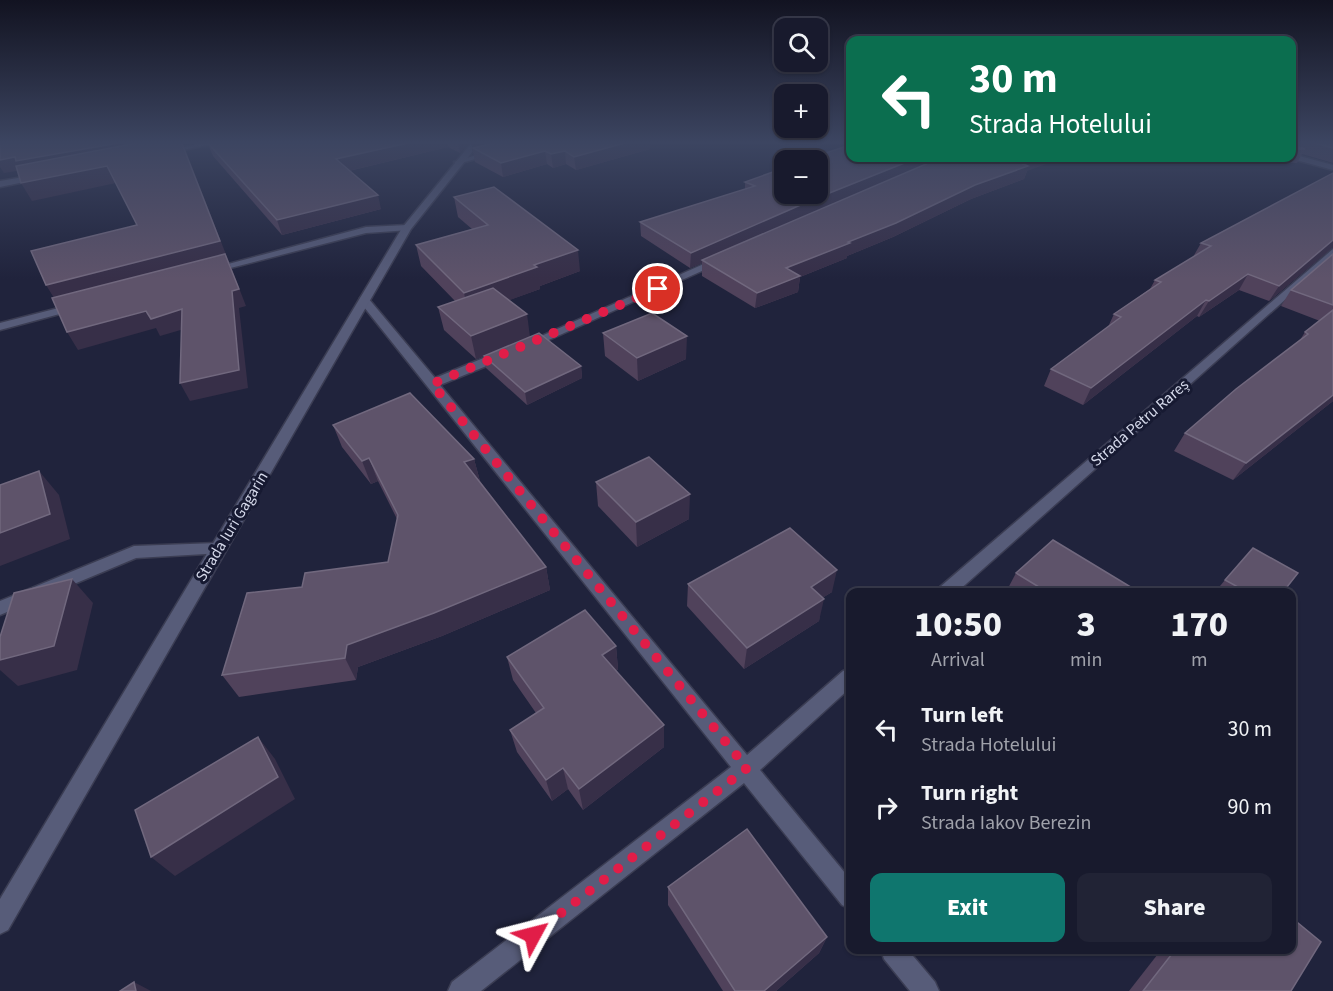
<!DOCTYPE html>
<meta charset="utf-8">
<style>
body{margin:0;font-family:"Source Sans 3",sans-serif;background:#212335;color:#f1f3f6;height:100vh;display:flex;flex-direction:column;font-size:22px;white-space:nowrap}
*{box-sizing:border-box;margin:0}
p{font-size:20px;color:#9fa1aa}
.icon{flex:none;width:33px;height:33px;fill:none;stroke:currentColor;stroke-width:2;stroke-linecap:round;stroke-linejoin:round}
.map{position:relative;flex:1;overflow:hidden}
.details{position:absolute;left:846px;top:588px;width:450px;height:366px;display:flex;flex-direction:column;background:#181a2d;border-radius:12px;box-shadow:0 2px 4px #0004,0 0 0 2px #363849}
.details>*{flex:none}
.guide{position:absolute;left:846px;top:36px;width:450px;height:126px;border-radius:12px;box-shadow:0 2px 4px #0004,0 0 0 2px #363849;background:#0b6e4f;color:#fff;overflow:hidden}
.buttons{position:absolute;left:774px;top:18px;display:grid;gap:12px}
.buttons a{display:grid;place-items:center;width:54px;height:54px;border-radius:12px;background:#181a2d;box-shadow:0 2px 4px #0004,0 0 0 2px #363849;font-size:30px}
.pin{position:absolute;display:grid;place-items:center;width:51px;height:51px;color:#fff;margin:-26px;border:3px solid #fff;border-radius:50%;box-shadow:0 2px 6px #0007}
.me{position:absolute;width:66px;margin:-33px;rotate:52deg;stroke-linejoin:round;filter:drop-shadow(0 0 4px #0008)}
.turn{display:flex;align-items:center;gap:21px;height:126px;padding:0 24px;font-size:27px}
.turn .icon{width:78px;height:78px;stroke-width:2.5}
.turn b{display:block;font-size:42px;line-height:51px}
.eta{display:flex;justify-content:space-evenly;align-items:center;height:102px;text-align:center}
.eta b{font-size:36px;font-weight:800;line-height:42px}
.button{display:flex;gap:12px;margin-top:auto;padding:12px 24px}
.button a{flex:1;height:69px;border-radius:12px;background:#0f766e;color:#fff;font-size:24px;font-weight:800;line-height:69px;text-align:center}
.button a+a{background:#212335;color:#f1f3f6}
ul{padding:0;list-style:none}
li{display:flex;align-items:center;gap:18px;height:78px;padding:0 24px}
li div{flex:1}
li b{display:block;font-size:22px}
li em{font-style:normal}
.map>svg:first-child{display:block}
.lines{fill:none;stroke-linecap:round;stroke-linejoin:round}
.minor-casing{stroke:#3b3d53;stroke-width:3}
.tertiary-casing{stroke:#3b3d53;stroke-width:3}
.secondary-casing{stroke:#3b3d53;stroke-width:3}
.minor{fill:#575c79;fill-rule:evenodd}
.tertiary{fill:#575c79;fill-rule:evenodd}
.secondary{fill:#575c79;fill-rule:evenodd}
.wall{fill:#50425b}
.shaded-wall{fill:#372f48}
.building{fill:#5e536a;stroke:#71687e;stroke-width:1.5}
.route{stroke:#e11d48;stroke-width:10;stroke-dasharray:0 18}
.labels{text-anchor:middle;stroke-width:6;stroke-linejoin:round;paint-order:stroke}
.street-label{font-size:16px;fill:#d5d9ea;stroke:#171a32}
</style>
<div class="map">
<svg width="1333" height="991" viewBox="0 0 1333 991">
<rect width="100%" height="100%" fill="#20233c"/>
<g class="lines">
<g class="minor-casing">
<g id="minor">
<polygon points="211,141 225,141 165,154 161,152"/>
<polygon points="489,151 496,153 458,164 454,162"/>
<polygon points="41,174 44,174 44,178 0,187 0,181"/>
<polygon points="407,225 410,226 410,230 366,233 211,273 206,270 366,227"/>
<polygon points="1333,249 1333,257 957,592 938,592 940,587"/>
<polygon points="715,259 724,261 531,348 523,348 521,345"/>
<polygon points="364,297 368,298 435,378 498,352 506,352 506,358 440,385 747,755 843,671 850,669 850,688 760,770 850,879 850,909 842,905 744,783 481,991 448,991 452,982 731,767 360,302 360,298"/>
<polygon points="78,303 84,306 82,308 0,330 0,323"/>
<polygon points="217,543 223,545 225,549 223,553 136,558 0,615 0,601 134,546"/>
<polygon points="881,950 908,950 935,982 939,991 910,991 884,959"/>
</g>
</g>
<g class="tertiary-casing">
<polygon id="tertiary" points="1292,154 1333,165 1333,170 1289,158"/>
</g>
<g class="secondary-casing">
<polygon id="secondary" points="473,141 481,141 411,229 8,930 0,934 0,899 402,228"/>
</g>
<use href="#minor" class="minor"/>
<use href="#tertiary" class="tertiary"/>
<use href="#secondary" class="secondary"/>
</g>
<g class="wall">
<polygon points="216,141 471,141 460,153 448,147 349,171 381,209 282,235 213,156 207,142"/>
<polygon points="471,141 650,141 650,149 576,170 566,164 553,168 547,164 503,177 475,162"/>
<polygon points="1292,141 1333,141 1333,163 1302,154 1297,163 1268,162 1251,158 1292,158"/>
<polygon points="1027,171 1024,179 971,199 893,237 847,256 847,258 800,277 798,292 755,308 702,276 702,263 690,268 641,236 640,222 745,189 745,182"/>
<polygon points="1333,173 1333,247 1269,301 1239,290 1199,317 1197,316 1083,405 1044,386 1051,369 1108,327 1114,314 1150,289 1155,280 1193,257 1201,243"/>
<polygon points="454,197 580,271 540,286 540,289 509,300 530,337 476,359 444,330 438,307 455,301 421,266 416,245 472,229 458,217"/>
<polygon points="1333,254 1333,401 1233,480 1174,451 1185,433 1300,340 1305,332 1320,321 1281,306 1291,290"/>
<polygon points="603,333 686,359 638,381 605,356"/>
<polygon points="484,356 581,366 582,378 527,405 486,368"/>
<polygon points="333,425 474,459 480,481 546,567 550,590 442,636 358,667 356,680 239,697 222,675 302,587 388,562 397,519 378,481 371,484 342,447"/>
<polygon points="596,482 689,519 637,547 598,506"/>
<polygon points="1016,573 1139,592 1006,592"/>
<polygon points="1225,580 1283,592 1215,592"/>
<polygon points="688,584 832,592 822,598 819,621 744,669 687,606"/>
<polygon points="616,646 618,669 616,671 664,725 664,747 583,810 568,789 552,801 517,752 510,730 536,713 513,680 507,657"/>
<polygon points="668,887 827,937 819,953 776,991 723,991 668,905"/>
<polygon points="1161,950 1292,950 1291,991 1129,991"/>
</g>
<g class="shaded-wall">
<polygon points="130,141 182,141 246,306 239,308 248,388 190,401 180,383 232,291 59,306 46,285 220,241 183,144 4,173 0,167 0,160"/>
<polygon points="417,141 447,141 448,147 340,173 336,159"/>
<polygon points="458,141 471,141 460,153"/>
<polygon points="471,141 523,141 473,148 473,154"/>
<polygon points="632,141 650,141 650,149 576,170 574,157"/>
<polygon points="545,151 547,164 503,177 501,163"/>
<polygon points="565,151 566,164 553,168 551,154"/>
<polygon points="917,158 945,158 702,260 702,263 690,268 691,253 812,200"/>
<polygon points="1031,158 1063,158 1027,171 1024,179 971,199 893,237 847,256 847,258 800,277 798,292 755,308 757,293 786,268 848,242 1018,162"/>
<polygon points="107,166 116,183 32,201 21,183"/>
<polygon points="378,195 381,209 282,235 277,220"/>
<polygon points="1333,240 1333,247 1269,301 1279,286"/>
<polygon points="578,250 580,271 540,286 540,289 469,315 464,293 534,265"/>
<polygon points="1248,274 1239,290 1199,317 1209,301"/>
<polygon points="1206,300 1197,316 1083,405 1091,388"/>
<polygon points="182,309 191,327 160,336 156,328 78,350 67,332 146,311"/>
<polygon points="527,314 530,337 476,359 471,336"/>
<polygon points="687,336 686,359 638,381 637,358"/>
<polygon points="581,366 582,378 527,405 525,392"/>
<polygon points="1333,395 1333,401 1233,480 1246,463"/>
<polygon points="369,458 378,481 371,484 362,461"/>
<polygon points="474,459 480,481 464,462"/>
<polygon points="39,471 59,495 70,539 0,566 0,533"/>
<polygon points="690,494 689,519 637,547 636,522"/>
<polygon points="546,567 550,590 442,636 358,667 356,680 345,658 347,645"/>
<polygon points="837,570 832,592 806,608 811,587"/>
<polygon points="72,579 93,603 77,670 18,686 0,670 0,660"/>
<polygon points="824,599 819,621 744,669 747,648"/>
<polygon points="616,646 618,669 604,678 602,655"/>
<polygon points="664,725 664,747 583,810 579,789"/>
<polygon points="258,737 275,759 295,799 175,876 151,857"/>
<polygon points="563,768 568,789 552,801 546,780"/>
<polygon points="827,937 819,953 776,991 764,991"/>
<polygon points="134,982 151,991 136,991"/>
</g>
<g class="building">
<polygon points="0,141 130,141 16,161 15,157 0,160"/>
<polygon points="147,141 181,141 220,241 46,285 31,251 137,225 107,166 21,183 16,166"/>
<polygon points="216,141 417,141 336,159 378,195 277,220 207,142"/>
<polygon points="502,141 632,141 574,157 565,151 551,154 545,151 501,163 473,148"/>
<polygon points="1292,141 1297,141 1294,146 1305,149 1292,149"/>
<polygon points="1307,141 1333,141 1333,148"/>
<polygon points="850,145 850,158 917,158 812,200 691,253 640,222 755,186 745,182 784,168 784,194 818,194 818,160 804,160"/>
<polygon points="940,158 1031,158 1018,162 1028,166 975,185 896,223 848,242 850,243 786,268 800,276 757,293 702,260"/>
<polygon points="1333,173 1333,240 1279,286 1248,274 1209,301 1206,300 1091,388 1051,369 1121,317 1114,314 1161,282 1155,280 1211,246 1201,243"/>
<polygon points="494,187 578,250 534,265 537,267 464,293 416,245 488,225 454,197"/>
<polygon points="225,254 239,289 232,291 239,370 180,383 182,309 151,319 146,311 67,332 52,298"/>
<polygon points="1333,254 1333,305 1291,290"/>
<polygon points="493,288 527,314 471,336 438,307"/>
<polygon points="1333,310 1333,395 1246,463 1185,433 1236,389 1308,334 1305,332"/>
<polygon points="652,313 687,336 637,358 603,333"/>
<polygon points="539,333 581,366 525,392 484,356"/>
<polygon points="410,393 474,459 464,462 546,567 434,613 347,645 345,658 222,675 247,593 302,587 305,573 388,562 398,515 369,458 362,461 333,425"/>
<polygon points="649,457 690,494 636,522 596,482"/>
<polygon points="39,471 50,514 0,533 0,485"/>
<polygon points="790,528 837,570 811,587 824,599 747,648 688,584"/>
<polygon points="1053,540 1139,592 1047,592 1016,573"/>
<polygon points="1253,548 1298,573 1283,592 1247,592 1225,580"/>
<polygon points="72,579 54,646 0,660 0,637 14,593"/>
<polygon points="585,610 616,646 602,655 664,725 579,789 563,768 546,780 510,730 544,708 507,657"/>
<polygon points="258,737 278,777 151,857 135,810"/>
<polygon points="747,829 827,937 764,991 735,991 668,887"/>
<polygon points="1292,918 1321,942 1291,991 1143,991 1175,950 1292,950"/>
<polygon points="134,982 136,991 120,991"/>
</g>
<linearGradient id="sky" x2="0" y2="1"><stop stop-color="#121321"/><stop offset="0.51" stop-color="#3c4561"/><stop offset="1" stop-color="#3c4561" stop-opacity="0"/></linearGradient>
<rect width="1333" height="279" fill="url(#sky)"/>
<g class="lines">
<polyline class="route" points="533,935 747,768 432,384 658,289"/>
</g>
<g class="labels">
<g class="street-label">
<text transform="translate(1139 422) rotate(-41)" y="6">Strada Petru Rareș</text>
<text transform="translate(231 526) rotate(-59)" y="6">Strada Iuri Gagarin</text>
</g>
</g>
</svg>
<div class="buttons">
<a><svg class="icon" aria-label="search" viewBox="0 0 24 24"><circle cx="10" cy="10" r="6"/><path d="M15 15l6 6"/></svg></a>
<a>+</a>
<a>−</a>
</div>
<div class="pin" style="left:658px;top:289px;background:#d93025"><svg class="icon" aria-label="arrive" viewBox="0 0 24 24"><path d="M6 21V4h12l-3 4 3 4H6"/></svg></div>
<svg class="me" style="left:533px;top:935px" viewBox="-20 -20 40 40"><path d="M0-17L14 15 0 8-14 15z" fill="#e11d48" stroke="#fff" stroke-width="4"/></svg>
<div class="guide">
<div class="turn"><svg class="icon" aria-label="left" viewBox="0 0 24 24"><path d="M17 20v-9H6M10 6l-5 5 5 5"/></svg><div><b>30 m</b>Strada Hotelului</div></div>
</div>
<section class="details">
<div class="eta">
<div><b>10:50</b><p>Arrival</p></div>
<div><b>3</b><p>min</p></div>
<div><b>170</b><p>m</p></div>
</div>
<ul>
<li><svg class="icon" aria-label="left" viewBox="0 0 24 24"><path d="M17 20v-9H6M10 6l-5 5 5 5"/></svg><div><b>Turn left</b><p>Strada Hotelului</p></div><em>30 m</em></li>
<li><svg class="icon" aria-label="right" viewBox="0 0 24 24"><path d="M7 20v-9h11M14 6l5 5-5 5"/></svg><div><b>Turn right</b><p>Strada Iakov Berezin</p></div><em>90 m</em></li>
</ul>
<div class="button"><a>Exit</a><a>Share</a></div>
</section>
</div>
